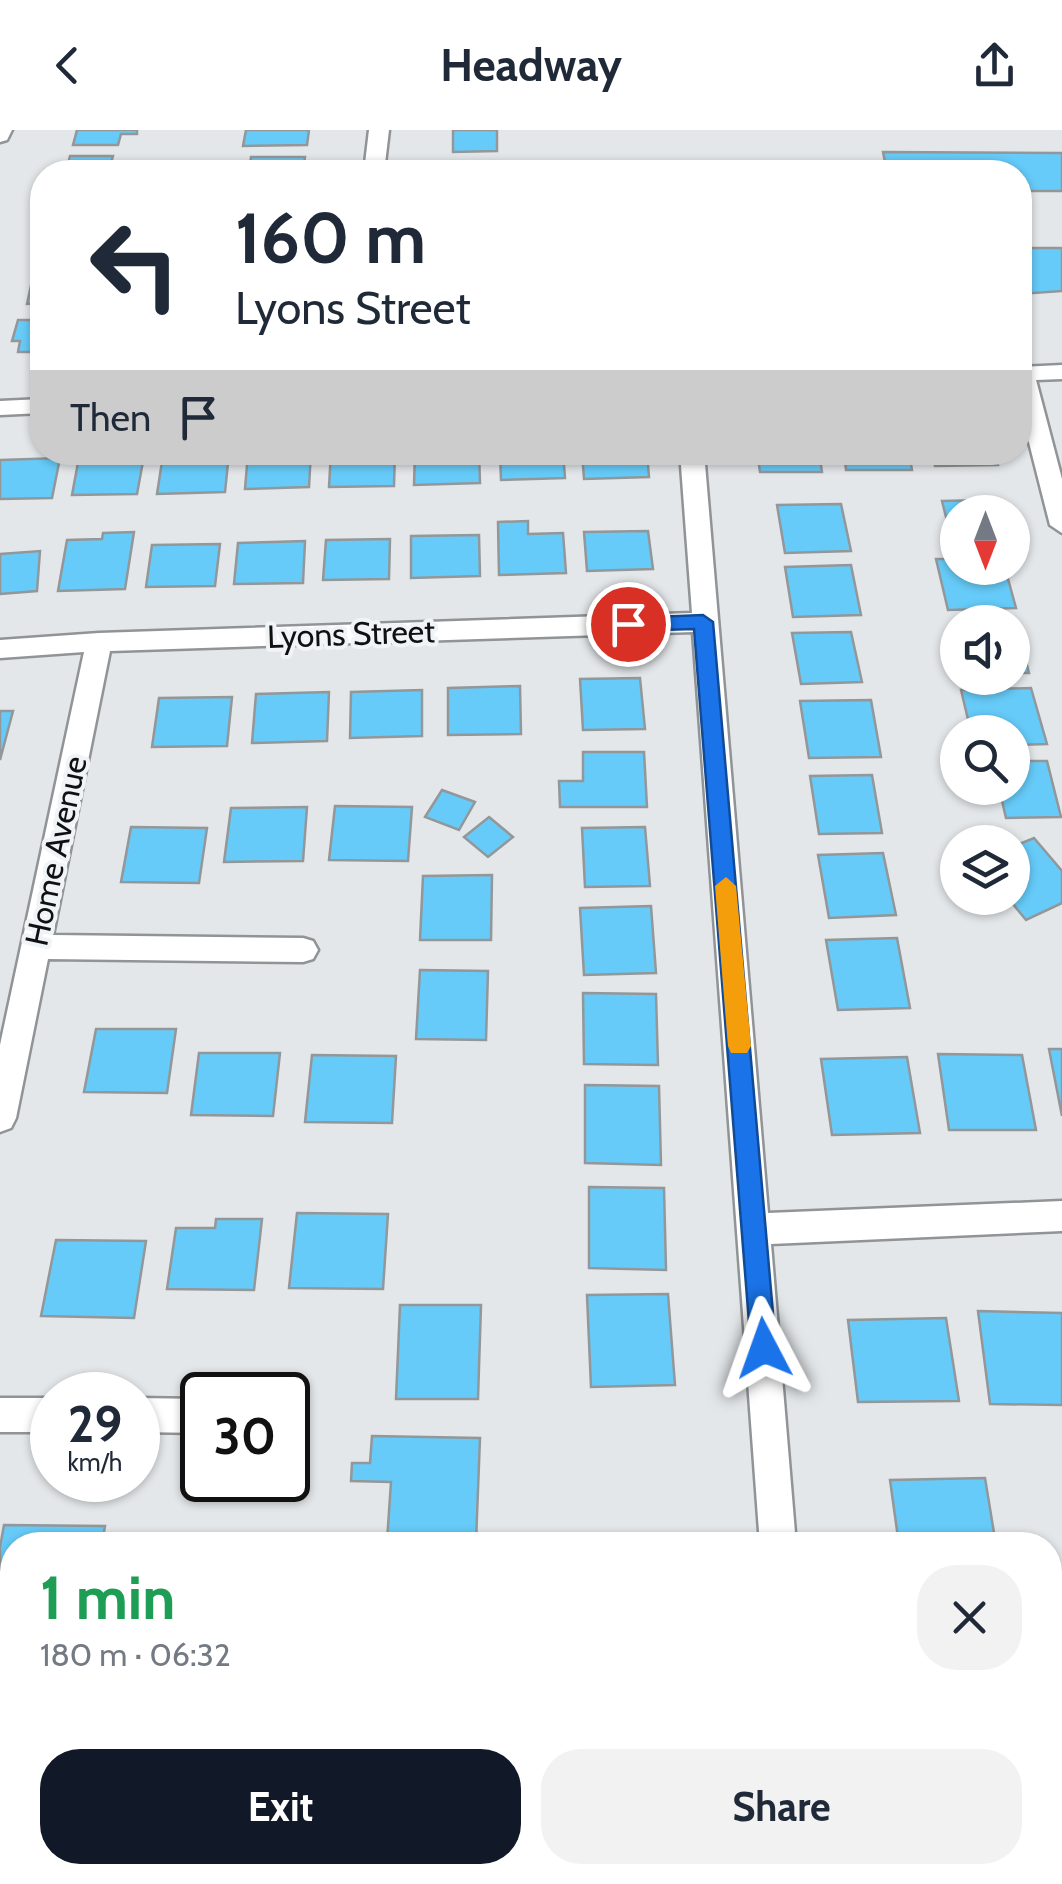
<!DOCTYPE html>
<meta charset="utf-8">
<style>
body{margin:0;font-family:Cabin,sans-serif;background:#f2f2f3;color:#1f2937;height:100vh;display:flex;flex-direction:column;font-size:38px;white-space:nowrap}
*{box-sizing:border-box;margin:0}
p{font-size:32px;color:#747a83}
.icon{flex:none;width:55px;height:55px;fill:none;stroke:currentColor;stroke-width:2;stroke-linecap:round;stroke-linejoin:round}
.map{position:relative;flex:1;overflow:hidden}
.side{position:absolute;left:0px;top:1402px;width:1062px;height:352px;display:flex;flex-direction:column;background:#fff;border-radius:40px 40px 0 0;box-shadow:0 2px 8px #0004}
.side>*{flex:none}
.hud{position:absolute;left:30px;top:30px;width:1002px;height:305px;border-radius:40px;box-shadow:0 2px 8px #0004;background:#fff;color:#1f2937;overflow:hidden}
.needle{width:65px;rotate:180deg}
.buttons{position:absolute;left:940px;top:365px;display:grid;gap:20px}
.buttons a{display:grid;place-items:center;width:90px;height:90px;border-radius:50%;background:#fff;box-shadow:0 2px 8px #0004;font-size:50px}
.speed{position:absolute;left:30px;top:1242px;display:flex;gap:20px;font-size:50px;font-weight:700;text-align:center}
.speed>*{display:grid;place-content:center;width:130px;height:130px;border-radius:50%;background:#fff;box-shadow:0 2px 8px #0004;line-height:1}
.speed small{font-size:25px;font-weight:400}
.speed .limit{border:5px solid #111;border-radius:15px;background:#fff;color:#111}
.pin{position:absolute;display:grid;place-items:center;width:85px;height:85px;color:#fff;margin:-42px;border:5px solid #fff;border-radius:50%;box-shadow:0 2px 10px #0007}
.me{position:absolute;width:110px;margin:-55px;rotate:356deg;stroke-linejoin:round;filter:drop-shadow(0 0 8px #0008)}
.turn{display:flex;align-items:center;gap:35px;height:210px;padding:0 40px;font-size:45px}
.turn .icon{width:130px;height:130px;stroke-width:2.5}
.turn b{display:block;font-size:70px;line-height:85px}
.then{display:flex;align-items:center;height:95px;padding:0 40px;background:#0003;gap:20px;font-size:38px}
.round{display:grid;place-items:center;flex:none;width:105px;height:105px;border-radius:40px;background:#f2f2f3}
.headline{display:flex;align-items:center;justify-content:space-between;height:170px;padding:0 40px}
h1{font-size:60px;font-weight:800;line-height:75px;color:#1e9e55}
.primary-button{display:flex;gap:20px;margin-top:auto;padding:20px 40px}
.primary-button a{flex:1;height:115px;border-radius:40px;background:#111827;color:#fff;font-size:40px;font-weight:800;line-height:115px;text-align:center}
.primary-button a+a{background:#f2f2f3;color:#1f2937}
header{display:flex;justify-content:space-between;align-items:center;height:130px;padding:0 40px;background:#fff;font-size:45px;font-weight:800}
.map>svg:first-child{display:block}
.building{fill:#66cbf8;stroke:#939799;stroke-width:2.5}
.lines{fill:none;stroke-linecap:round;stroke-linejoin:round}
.minor-casing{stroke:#909496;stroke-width:5}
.minor{fill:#fff;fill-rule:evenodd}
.route{fill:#1a73e8;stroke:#114b97;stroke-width:2.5}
.slow{fill:#f59e0b}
.labels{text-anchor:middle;stroke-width:8;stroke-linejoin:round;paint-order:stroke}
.street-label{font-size:32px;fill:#0f1111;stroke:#f0f4f7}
</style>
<header><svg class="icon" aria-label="back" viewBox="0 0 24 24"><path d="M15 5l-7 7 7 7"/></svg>Headway<svg class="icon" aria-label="share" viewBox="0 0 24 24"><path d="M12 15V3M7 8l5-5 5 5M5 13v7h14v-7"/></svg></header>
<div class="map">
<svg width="1062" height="1754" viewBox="0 0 1062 1754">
<rect width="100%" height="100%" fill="#e3e7e9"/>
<g class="building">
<polygon points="77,0 137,0 137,4 121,4 118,15 73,15"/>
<polygon points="246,0 309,0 307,15 243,16"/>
<polygon points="453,0 497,0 497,21 453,22"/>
<polygon points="883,22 1062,23 1062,61 1020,61 1020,42 887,42"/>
<polygon points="70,26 113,26 110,37 128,37 127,42 66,42"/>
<polygon points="251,27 305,27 303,42 249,42"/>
<polygon points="485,32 486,42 446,42 446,33"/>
<polygon points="1020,118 1062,118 1062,161 1020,164"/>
<polygon points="36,133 42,133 42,173 27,174"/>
<polygon points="18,190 42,190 42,222 18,222 20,211 12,211"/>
<polygon points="311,322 309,357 245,359 248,323"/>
<polygon points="331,322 395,322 394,356 329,357"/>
<polygon points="415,322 479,322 480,353 414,355"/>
<polygon points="500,322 563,322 565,348 501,350"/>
<polygon points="582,322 647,322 649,347 584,349"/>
<polygon points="757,322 819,322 822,342 760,342"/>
<polygon points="844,322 909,322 912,340 846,340"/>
<polygon points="932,322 995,322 998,335 935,336"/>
<polygon points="229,323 225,362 157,364 163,325"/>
<polygon points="144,326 137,364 72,365 79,327"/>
<polygon points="60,328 52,368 0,369 0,330"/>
<polygon points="987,370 991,382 958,382 958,415 953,415 942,371"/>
<polygon points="841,374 851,421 785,423 777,375"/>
<polygon points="528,391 528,404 563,403 566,443 499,445 498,392"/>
<polygon points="648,401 653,439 587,441 584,402"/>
<polygon points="134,402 125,459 58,461 67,410 102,409 103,403"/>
<polygon points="479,405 480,446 411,448 411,406"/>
<polygon points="390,409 389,449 323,450 326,410"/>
<polygon points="305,411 303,453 234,454 238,413"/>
<polygon points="220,414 215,456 146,457 152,415"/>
<polygon points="40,421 37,461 0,464 0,424"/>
<polygon points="936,429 958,429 958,438 1005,438 1016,478 948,480"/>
<polygon points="851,435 861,485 793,487 785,437"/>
<polygon points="986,492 1016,492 1029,543 1012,543 1012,492"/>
<polygon points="851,502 862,552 801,554 792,503"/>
<polygon points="640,548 645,599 583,600 580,549"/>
<polygon points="520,556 521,604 448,605 448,558"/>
<polygon points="1031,558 1047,614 1012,615 1012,602 971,602 961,560"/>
<polygon points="422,560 422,606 350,608 351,562"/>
<polygon points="329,562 327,611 252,613 256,564"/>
<polygon points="232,567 227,616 152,617 159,568"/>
<polygon points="871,570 881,627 809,628 800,571"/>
<polygon points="0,581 13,581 0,630"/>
<polygon points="583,622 644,622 647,677 560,677 559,651 583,651"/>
<polygon points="1012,631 1047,631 1061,687 1006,688 999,658 1012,658"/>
<polygon points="872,645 882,703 819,704 810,646"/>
<polygon points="442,660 475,672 459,700 425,687"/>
<polygon points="335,676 412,677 408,731 329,730"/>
<polygon points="307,677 303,731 224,732 231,678"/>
<polygon points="489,687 513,707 488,727 464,707"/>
<polygon points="131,697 207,698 199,753 121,752"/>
<polygon points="645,697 650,756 585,757 582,698"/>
<polygon points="1034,708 1062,741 1062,773 1026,790 1008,768 1012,768 1012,717"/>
<polygon points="883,723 896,785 829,788 818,725"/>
<polygon points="492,745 491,810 420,810 423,746"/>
<polygon points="651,776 656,843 584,845 580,778"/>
<polygon points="897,808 910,878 838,880 826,810"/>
<polygon points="420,840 488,841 486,910 416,909"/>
<polygon points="583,863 656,864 658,935 584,934"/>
<polygon points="96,899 176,899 167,963 84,962"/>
<polygon points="1049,919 1062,919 1062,986"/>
<polygon points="199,923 280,923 273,986 191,985"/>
<polygon points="938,924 1022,925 1036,1000 949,1000"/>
<polygon points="312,925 396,926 392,993 305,992"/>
<polygon points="907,927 920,1003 832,1005 821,929"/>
<polygon points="585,955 659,956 661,1035 585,1033"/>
<polygon points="589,1057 664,1058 666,1140 589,1138"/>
<polygon points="297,1083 388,1084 383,1159 289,1158"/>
<polygon points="216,1089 262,1089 254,1160 167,1159 176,1098 215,1098"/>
<polygon points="56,1110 146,1111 134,1188 41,1186"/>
<polygon points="668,1164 675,1255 591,1257 587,1165"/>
<polygon points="400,1175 481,1175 478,1269 396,1269"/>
<polygon points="978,1181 1062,1183 1062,1275 990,1274"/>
<polygon points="946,1188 959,1271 858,1272 848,1190"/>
<polygon points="372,1306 480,1308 476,1412 387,1411 391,1352 351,1351 352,1333 370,1333"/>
<polygon points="985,1348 996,1415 899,1415 890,1350"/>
<polygon points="4,1395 105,1396 102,1415 12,1415 12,1489 0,1489 0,1417"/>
<polygon points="595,1411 677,1412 677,1415 595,1415"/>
<polygon points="0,1706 12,1706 12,1742 52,1742 50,1754 0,1754"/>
<polygon points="84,1742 196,1742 195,1754 82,1754"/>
<polygon points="236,1742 346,1742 345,1754 235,1754"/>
<polygon points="596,1742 693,1742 694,1754 596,1754"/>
<polygon points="936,1742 1029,1742 1031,1754 937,1754"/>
</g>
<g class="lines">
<g class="minor-casing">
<g id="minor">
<polygon points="0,0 12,0 7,10 0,12"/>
<polygon points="369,0 389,0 384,42 364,42"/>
<polygon points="1062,235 1062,249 1036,250 1062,349 1062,403 1050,395 1020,277 1020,237"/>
<polygon points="42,269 42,283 0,285 0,271"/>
<polygon points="680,322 704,322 768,1083 1062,1071 1062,1101 771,1114 796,1415 760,1415 693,502 110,521 53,805 303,808 313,811 318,820 313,829 303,832 48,829 16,988 11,998 0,1002 0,915 84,522 0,528 0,510 99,503 692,483"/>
<rect x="0" y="1268" width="52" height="34"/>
<polygon points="138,1268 202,1269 202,1303 138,1302"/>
<polygon points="782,1742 822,1742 823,1754 783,1754"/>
</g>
</g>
<use href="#minor" class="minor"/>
</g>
<polygon class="route" points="703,485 713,492 776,1218 773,1227 764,1230 754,1227 751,1218 694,499 628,501 618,494 628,488"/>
<polygon class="slow" points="726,747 736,756 751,916 747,923 731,923 728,916 715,756"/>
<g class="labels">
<g class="street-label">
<text transform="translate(351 504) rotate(-2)" y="11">Lyons Street</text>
<text transform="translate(56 721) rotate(-78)" y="11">Home Avenue</text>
</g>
</g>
</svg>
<div class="buttons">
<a><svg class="needle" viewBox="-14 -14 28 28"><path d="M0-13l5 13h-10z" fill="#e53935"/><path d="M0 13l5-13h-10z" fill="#747a83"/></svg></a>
<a><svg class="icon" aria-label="sound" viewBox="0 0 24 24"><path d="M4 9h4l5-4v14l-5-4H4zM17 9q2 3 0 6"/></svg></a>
<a><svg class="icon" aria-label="search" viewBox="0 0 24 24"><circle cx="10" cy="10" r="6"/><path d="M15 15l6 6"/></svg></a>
<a><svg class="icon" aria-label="layers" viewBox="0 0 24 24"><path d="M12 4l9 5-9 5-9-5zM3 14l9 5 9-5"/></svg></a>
</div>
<div class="speed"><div>29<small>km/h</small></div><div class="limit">30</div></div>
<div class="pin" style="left:628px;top:494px;background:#d93025"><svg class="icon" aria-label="arrive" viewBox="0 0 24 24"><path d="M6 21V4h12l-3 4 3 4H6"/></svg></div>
<svg class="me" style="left:764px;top:1218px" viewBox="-20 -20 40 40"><path d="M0-17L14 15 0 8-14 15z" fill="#1a73e8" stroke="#fff" stroke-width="4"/></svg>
<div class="hud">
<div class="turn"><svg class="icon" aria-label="left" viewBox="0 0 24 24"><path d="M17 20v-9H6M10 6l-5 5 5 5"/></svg><div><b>160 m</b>Lyons Street</div></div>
<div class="then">Then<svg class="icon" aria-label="arrive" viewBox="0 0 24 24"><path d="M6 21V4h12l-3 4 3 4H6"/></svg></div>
</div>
<section class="side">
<div class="headline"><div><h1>1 min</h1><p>180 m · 06:32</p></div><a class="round"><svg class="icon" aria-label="close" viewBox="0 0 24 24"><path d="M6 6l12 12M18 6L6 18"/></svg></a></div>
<div class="primary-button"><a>Exit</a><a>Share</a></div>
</section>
</div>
